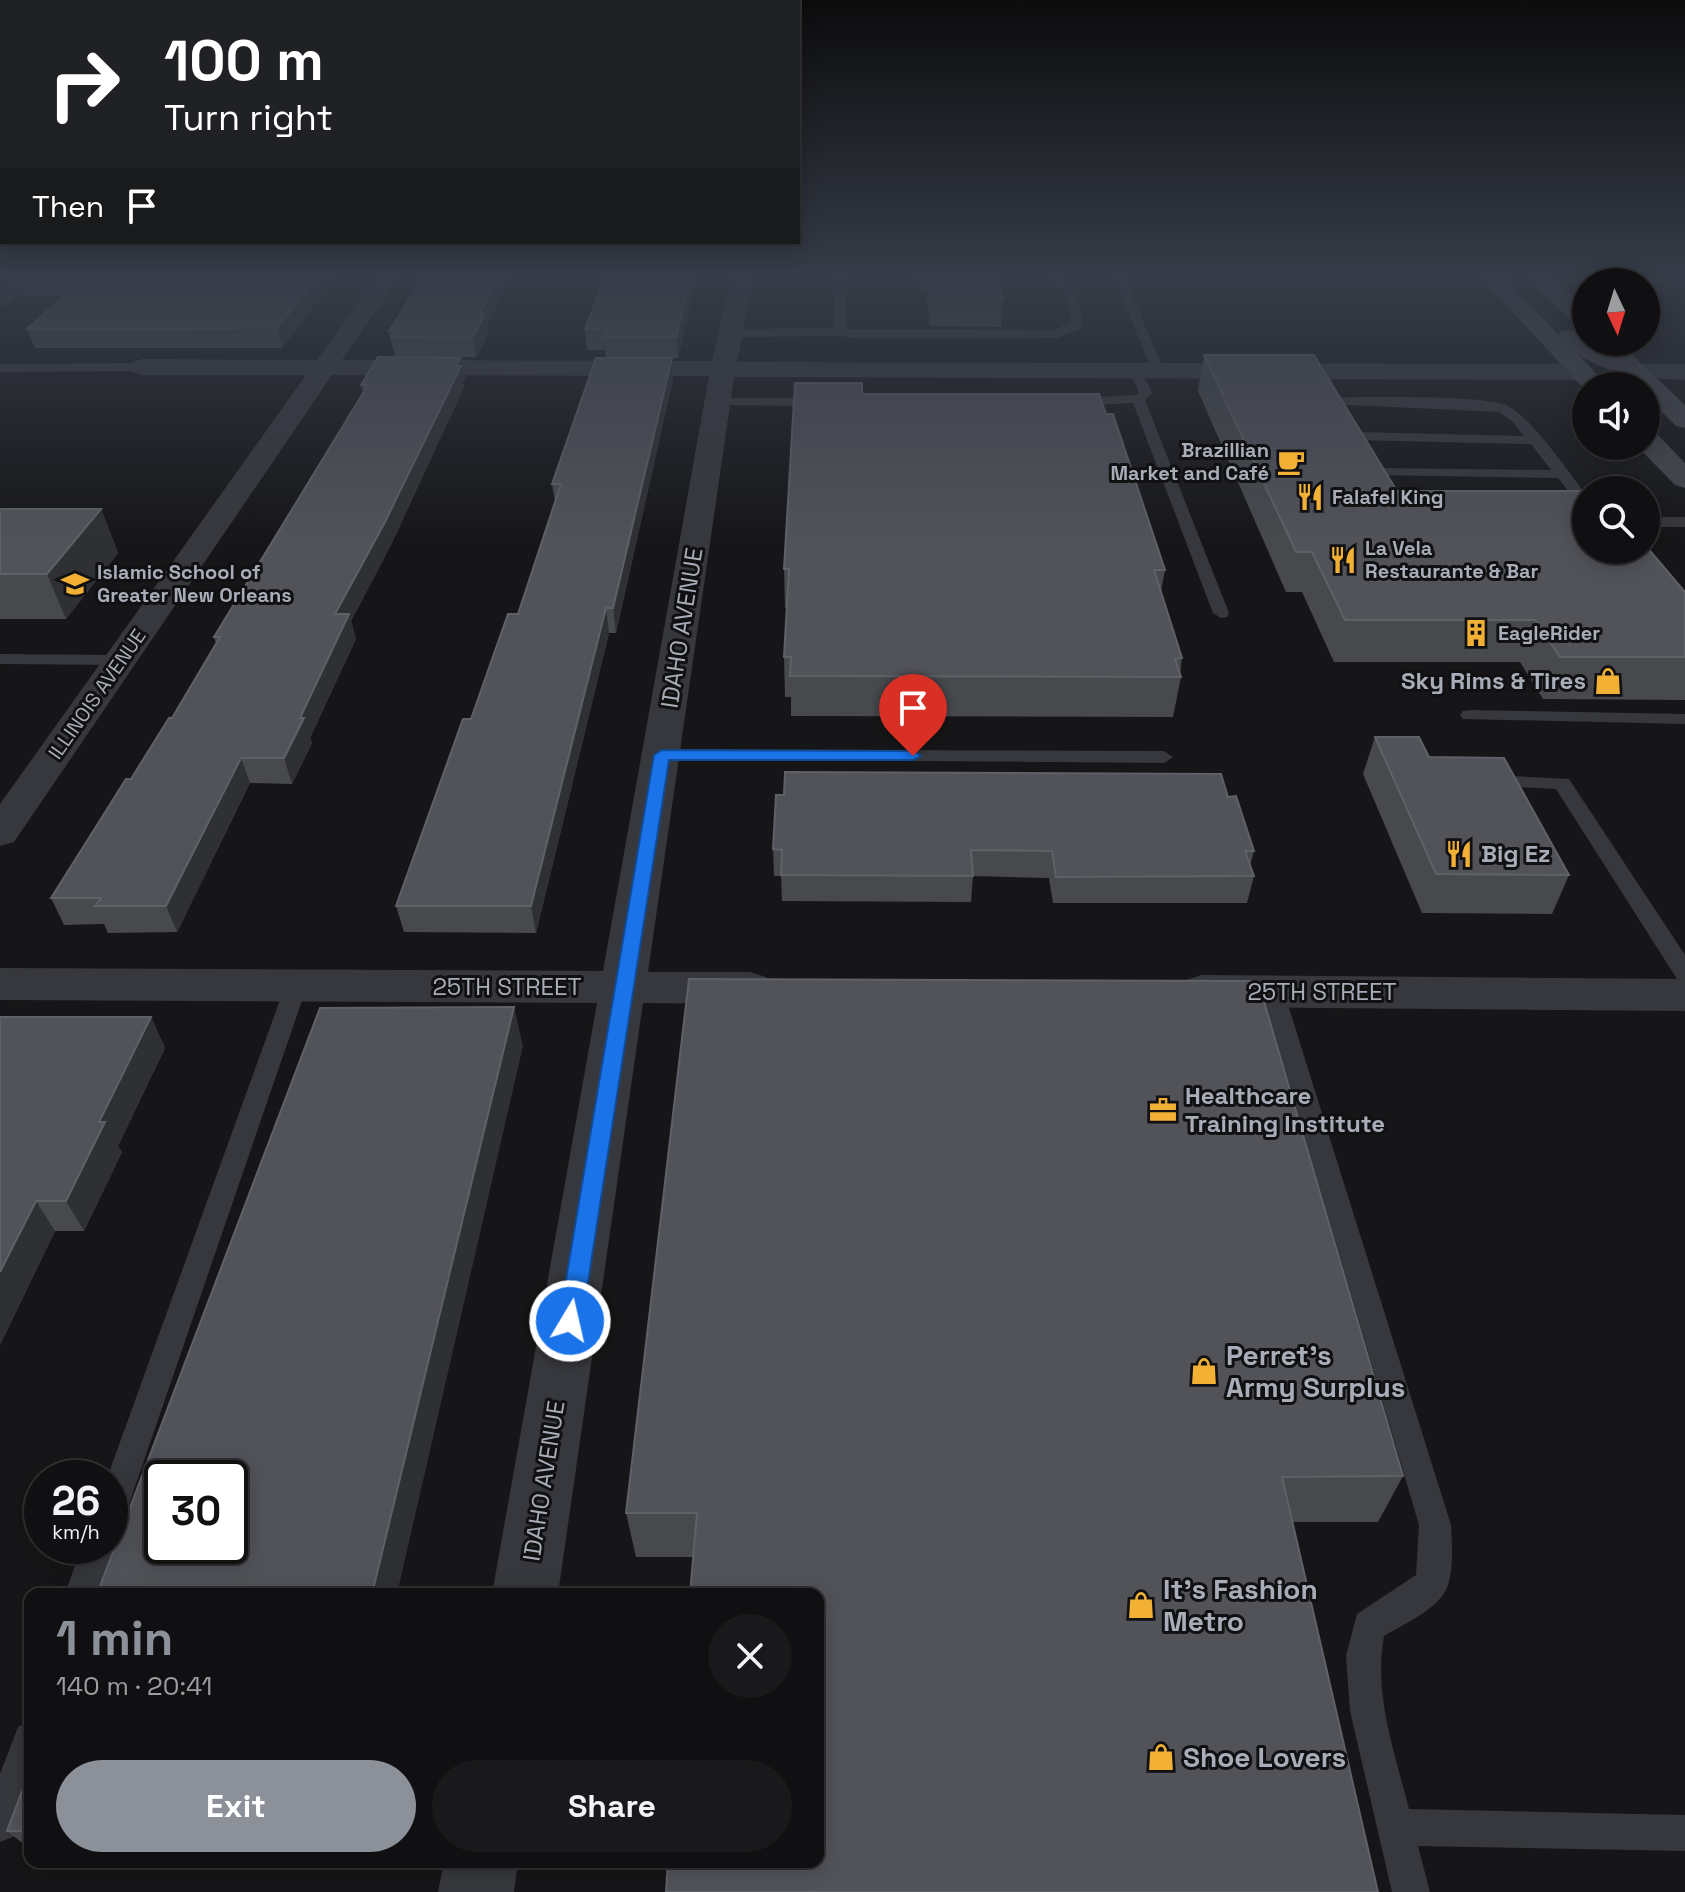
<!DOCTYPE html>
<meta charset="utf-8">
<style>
body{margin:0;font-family:"Space Grotesk",sans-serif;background:#19191b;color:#f1f3f6;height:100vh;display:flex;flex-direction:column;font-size:30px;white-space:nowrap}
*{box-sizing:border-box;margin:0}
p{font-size:26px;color:#9c9d9f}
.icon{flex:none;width:44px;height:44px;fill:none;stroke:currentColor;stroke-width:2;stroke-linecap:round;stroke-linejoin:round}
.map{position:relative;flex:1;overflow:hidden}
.drawer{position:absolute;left:24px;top:1588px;width:800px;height:280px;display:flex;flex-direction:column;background:#101012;border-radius:16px;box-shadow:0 4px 20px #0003,0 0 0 2px #303032}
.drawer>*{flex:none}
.top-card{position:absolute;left:0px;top:0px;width:800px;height:244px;box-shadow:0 4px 20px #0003,0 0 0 2px #303032;background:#202124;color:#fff;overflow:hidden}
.needle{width:52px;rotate:176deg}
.buttons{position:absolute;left:1572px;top:268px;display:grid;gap:16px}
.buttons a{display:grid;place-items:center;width:88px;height:88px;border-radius:50%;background:#101012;box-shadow:0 4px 20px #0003,0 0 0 2px #303032;font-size:40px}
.speed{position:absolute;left:24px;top:1460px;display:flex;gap:16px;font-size:40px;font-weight:700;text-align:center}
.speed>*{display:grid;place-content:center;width:104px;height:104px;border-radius:50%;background:#101012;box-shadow:0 4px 20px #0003,0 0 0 2px #303032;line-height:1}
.speed small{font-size:20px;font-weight:400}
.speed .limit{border:4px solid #111;border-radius:12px;background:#fff;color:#111}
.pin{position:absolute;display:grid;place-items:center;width:68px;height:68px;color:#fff;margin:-82px -34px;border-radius:50% 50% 50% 0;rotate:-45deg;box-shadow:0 0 8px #0007}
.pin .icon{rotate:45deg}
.me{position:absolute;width:88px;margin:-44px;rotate:9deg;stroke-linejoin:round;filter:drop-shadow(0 0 6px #0008)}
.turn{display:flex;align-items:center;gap:28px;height:168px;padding:0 32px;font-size:36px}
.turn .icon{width:104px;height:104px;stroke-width:2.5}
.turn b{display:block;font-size:56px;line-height:68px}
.then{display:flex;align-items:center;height:76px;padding:0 32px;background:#0003;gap:16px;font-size:30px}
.round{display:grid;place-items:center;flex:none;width:84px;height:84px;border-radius:42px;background:#19191b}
.overview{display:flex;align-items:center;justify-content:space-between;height:136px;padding:0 32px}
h1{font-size:48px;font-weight:700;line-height:60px;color:#8c9099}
.action{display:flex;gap:16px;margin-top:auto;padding:16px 32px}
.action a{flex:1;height:92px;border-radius:48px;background:#8c9099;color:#fff;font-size:32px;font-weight:700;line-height:92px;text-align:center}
.action a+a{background:#19191b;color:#f1f3f6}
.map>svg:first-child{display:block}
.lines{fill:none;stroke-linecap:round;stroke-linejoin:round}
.lane{fill:#37383d;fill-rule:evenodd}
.street{fill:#37383d;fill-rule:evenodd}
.secondary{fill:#45474d;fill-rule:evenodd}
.wall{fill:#47494d}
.shaded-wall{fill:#2f3033}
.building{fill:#525359;stroke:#5f6168;stroke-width:2;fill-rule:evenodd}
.route{fill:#1a73e8;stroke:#114b97;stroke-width:2}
.labels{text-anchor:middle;stroke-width:6;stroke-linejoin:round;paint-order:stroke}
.far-poi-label{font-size:20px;font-weight:bold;fill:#a8adb8;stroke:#111113;text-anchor:start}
.far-street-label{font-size:20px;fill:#a8adb8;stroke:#111113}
.street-label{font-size:24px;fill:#a8adb8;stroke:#111113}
.poi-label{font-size:24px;font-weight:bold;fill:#a8adb8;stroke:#111113;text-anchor:start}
.near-poi-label{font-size:28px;font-weight:bold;fill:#a8adb8;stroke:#111113;text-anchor:start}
</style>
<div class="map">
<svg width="1685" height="1892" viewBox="0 0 1685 1892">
<rect width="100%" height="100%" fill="#161618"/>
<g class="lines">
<g class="lane">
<path d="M834,278h12v51l209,1 16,-9 -8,-30 -16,-13c4,0 9,-1 13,0 16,5 26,36 20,51l-23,9 -194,1 -23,-3 -110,1 -6,-4 6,-4 104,-1z"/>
<polygon points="1114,278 1125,278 1164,370 1162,373 1152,370"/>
<polygon points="0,364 142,363 148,367 142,371 0,372"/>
<polygon points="1135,366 1141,370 1152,393 1145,400 1229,613 1227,617 1221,618 1213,613 1133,403 1075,406 1068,402 1075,398 1135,395 1139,392 1129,370"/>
<path d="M1334,397c34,1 149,-3 174,9 24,12 60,66 78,88v14l-5,-1 -23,-29 -186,-3v-6l5,-1 174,2 -20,-26 -176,-4 -7,-4 7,-4 169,4 -12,-15 -13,-9 -170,-8v-6z"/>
<polygon points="717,398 824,398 831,402 824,406 712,405 712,399"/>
<rect x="1646" y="517" width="39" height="10"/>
<polygon points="0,654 121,655 130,660 121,665 0,664"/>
<polygon points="1469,710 1685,714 1685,724 1463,719 1460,715 1463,711"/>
<polygon points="662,749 1164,751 1173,757 1164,763 655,759 653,755 655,751"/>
<polygon points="1489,775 1569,779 1685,955 1685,981 1677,979 1556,789 1482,785 1479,781"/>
<polygon points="296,978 304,980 307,986 126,1513 121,1524 110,1528 110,1478 107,1478 285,986 288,980"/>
<path d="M1273,984l8,2 3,6 167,533c1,19 4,54 -8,70 -13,18 -41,30 -59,41 -11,58 11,117 25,173l276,6v36l-267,-5 12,46h-38l-42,-181 -4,-55 11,-42 59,-39 3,-50 -157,-533 3,-6z"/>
<polygon points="110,1537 114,1546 97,1594 65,1594 82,1546 110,1546"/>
<polygon points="30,1721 30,1790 13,1837 0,1842 0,1774 18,1727"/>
</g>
<g class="street">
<polygon points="12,278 37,278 8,304 0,306 0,288"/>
<polygon points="376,278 398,278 342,360 712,361 731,278 753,278 737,362 1581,364 1590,367 1594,372 1590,377 1581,380 734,377 648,972 750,972 766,977 773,988 766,999 750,1004 643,1003 558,1594 492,1594 597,1003 0,1000 0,968 603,971 709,376 332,375 14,842 0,846 0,804 306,375 142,375 133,372 129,367 133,362 142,359 317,360"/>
<polygon points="1636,364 1685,364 1685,380 1627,377 1623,372 1627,367"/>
<polygon points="1202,975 1685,979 1685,1011 1202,1007 1186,1002 1179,991 1186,980"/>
<polygon points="444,1862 518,1862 514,1892 438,1892"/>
</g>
<g class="secondary">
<path d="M1481,278h23l54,56c10,-7 19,-2 28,4v4h6l12,8 11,-5 9,2 61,58v23l-9,-2 -30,-30v-10h-11c-15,-15 -38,-19 -56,-31l29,31h-22v5z"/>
<polygon points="1528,278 1552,278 1586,310 1586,330 1578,328"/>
<polygon points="1646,431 1656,433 1685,463 1685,488 1675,485 1637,446 1646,446"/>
</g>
</g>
<g class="wall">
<polygon points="15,278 336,278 282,348 35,348 27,329 64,296 22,296"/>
<polygon points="423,278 512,278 487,326 488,334 476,357 395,357 389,331"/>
<polygon points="696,278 678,358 606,358 605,350 587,350 585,329"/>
<polygon points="918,278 998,278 1003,298 1001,327 930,326 926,292 920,292"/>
<polygon points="1204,355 1397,491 1685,592 1685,700 1543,699 1520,662 1334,662 1302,592 1286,592 1198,391"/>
<polygon points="461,358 465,378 463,382 464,387 391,545 351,621 356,639 310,738 312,743 292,784 250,783 177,932 108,933 104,924 64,925 51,898 172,718 216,644 214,637 363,392 361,385"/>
<polygon points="673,379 616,633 609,633 536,933 404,932 396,906 471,719 518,614 555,502 552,484"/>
<polygon points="862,394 1165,570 1161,591 1182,658 1180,674 1181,677 1173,717 791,716 791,697 785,697 784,657 787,608 785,608 784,569"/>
<polygon points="0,509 101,509 118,553 66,619 0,619"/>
<polygon points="1375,737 1429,757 1569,875 1552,914 1422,913 1363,774"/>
<polygon points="784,795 1228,797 1254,851 1250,866 1254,876 1247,903 1053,903 1049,878 973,876 971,902 782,901 781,876 774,876 773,849"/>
<polygon points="689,979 1403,1476 1378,1522 1293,1522 693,1557 636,1557 626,1513"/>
<polygon points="0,1017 151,1017 165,1048 118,1146 122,1152 84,1231 55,1231 0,1345"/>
<polygon points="30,1770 30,1849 7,1831"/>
</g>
<g class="shaded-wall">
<polygon points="0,278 7,278 0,284"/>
<polygon points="317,278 336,278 282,348 277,328"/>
<polygon points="499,278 512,278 487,326 488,334 476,357 472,338 479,314"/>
<polygon points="691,278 696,278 678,358 676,337"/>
<polygon points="461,358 465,378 463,382 464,387 391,545 351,621 356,639 310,738 312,743 292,784 284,758 300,718 335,614"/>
<polygon points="672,358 673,379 616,633 613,608"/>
<polygon points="101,509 118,553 66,619 47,574"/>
<polygon points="606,608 609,633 536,933 531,906"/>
<polygon points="241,758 250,783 177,932 166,906"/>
<polygon points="514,1007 523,1046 397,1594 372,1594"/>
<polygon points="151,1017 165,1048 118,1146 122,1152 84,1231 66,1201 99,1122"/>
<polygon points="36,1201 55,1231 0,1345 0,1272"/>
</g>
<g class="building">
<polygon points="84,278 317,278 277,328 27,329"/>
<polygon points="423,278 499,278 479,314 485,314 472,338 391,337 394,331 389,331"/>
<polygon points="605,278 691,278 676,337 604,337 607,329 585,329"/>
<polygon points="929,278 998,278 1003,298 931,297"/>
<polygon points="1204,355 1314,355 1397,491 1586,491 1586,550 1646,550 1646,546 1685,592 1685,657 1560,657 1535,620 1345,620 1312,552 1296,552"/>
<polygon points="378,357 461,358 456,366 461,366 385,522 335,614 349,614 300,718 304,718 284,758 241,758 166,906 95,906 101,898 51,898 126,779 131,779 169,718 172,718 220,637 214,637 368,385 361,385"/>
<polygon points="596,358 672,358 613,608 606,608 531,906 396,906 463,719 471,719 508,614 518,614 561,484 552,484"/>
<polygon points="795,383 862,383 862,394 1099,394 1106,414 1113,414 1165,570 1154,570 1182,658 1175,659 1181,677 790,676 791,657 784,657 789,569 784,569"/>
<polygon points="0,509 101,509 47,574 0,574"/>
<polygon points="1375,737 1419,737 1429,757 1504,758 1569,875 1436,874"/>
<polygon points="785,772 1221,774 1228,797 1236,796 1254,851 1245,851 1254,876 1056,877 1052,851 971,850 973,876 781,875 782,850 773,849 776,795 784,795"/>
<polygon points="689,979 1258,981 1403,1476 1282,1477 1378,1892 666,1892 668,1862 818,1862 818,1594 690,1594 697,1513 626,1513"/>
<path d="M514,1007l-142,587h-275l223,-586zM162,1478h68v68h-68z"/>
<polygon points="0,1017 151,1017 99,1122 105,1122 66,1201 36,1201 0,1272"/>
<polygon points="30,1770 30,1831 7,1831"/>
</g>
<linearGradient id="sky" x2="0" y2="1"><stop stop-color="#0c0c0d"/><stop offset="0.51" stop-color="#363c48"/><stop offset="1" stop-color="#363c48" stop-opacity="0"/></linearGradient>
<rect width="1685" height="543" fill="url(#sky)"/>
<polygon class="route" points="662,750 913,751 921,756 913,760 669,760 582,1321 578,1328 570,1331 562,1328 559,1321 654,755"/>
<defs>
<g id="cafe-bare" transform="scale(2.16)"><path d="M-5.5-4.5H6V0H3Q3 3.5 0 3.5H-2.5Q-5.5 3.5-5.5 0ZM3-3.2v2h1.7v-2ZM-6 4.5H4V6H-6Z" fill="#f2b134" stroke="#111113" stroke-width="2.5" paint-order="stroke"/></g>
<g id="restaurant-bare" transform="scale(2.16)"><path d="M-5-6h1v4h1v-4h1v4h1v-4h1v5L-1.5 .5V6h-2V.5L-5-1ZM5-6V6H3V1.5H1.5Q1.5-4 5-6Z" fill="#f2b134" stroke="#111113" stroke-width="2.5" paint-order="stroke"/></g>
<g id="school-bare" transform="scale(2.16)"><path d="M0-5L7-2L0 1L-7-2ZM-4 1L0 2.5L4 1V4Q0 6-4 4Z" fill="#f2b134" stroke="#111113" stroke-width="2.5" paint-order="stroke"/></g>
<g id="building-bare" transform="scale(2.16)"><path d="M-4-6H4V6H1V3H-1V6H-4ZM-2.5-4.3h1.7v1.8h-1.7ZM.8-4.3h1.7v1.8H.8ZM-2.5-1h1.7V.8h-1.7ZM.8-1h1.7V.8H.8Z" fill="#f2b134" stroke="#111113" stroke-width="2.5" paint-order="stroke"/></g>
<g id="shop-bare" transform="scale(2.16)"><path d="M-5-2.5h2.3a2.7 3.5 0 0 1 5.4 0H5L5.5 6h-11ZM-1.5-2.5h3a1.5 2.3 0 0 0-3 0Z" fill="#f2b134" stroke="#111113" stroke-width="2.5" paint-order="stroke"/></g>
<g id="office-bare" transform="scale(2.16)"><path d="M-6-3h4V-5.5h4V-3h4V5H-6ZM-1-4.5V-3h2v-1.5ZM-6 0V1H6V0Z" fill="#f2b134" stroke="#111113" stroke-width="2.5" paint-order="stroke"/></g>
</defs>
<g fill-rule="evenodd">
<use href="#cafe-bare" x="1291" y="462"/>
<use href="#restaurant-bare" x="1310" y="497"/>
<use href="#restaurant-bare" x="1343" y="560"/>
<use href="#school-bare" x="75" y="584"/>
<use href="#building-bare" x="1476" y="633"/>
<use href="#shop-bare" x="1608" y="681"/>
<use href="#restaurant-bare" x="1459" y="854"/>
<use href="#office-bare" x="1163" y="1110"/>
<use href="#shop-bare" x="1204" y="1371"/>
<use href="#shop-bare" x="1141" y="1605"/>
<use href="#shop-bare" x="1161" y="1757"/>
</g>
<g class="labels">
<g class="far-poi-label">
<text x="1269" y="457" text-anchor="end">Brazillian<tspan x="1269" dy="23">Market and Café</tspan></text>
<text x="1332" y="504">Falafel King</text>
<text x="1365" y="555">La Vela<tspan x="1365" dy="23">Restaurante &amp; Bar</tspan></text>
<text x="97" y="579">Islamic School of<tspan x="97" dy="23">Greater New Orleans</tspan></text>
<text x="1498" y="640">EagleRider</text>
</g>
<g class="far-street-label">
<text transform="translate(97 694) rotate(-55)" y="7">ILLINOIS AVENUE</text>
</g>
<g class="street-label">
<text transform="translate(682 628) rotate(-81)" y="8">IDAHO AVENUE</text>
<text x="507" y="995">25TH STREET</text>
<text x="1322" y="1000">25TH STREET</text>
<text transform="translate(544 1481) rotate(-81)" y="8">IDAHO AVENUE</text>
</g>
<g class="poi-label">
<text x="1586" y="689" text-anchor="end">Sky Rims &amp; Tires</text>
<text x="1481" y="862">Big Ez</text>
<text x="1185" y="1104">Healthcare<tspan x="1185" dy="28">Training Institute</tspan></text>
</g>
<g class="near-poi-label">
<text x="1226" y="1365">Perret's<tspan x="1226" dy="32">Army Surplus</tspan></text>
<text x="1163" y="1599">It's Fashion<tspan x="1163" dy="32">Metro</tspan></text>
<text x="1183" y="1767">Shoe Lovers</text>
</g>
</g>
</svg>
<div class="buttons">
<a><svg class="needle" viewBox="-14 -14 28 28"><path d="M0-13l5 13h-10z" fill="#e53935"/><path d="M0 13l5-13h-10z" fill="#9c9d9f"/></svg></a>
<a><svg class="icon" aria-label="sound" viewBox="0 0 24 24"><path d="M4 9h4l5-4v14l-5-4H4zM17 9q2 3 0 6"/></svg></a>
<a><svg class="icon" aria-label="search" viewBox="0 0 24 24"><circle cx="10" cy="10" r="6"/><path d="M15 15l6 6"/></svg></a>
</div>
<div class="speed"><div>26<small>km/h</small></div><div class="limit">30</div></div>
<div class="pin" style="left:913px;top:756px;background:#d93025"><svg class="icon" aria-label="arrive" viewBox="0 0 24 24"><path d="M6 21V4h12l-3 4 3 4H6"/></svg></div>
<svg class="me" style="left:570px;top:1321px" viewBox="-20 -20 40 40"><circle r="17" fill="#1a73e8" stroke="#fff" stroke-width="3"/><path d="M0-11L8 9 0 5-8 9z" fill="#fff"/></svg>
<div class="top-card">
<div class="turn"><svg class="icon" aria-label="right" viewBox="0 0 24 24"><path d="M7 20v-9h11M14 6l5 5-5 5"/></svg><div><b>100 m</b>Turn right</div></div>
<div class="then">Then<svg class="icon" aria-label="arrive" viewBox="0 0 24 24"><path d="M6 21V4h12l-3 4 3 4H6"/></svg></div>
</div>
<section class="drawer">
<div class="overview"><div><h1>1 min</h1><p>140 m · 20:41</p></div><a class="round"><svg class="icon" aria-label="close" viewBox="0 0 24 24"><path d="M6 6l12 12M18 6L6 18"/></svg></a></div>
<div class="action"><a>Exit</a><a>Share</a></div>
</section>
</div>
